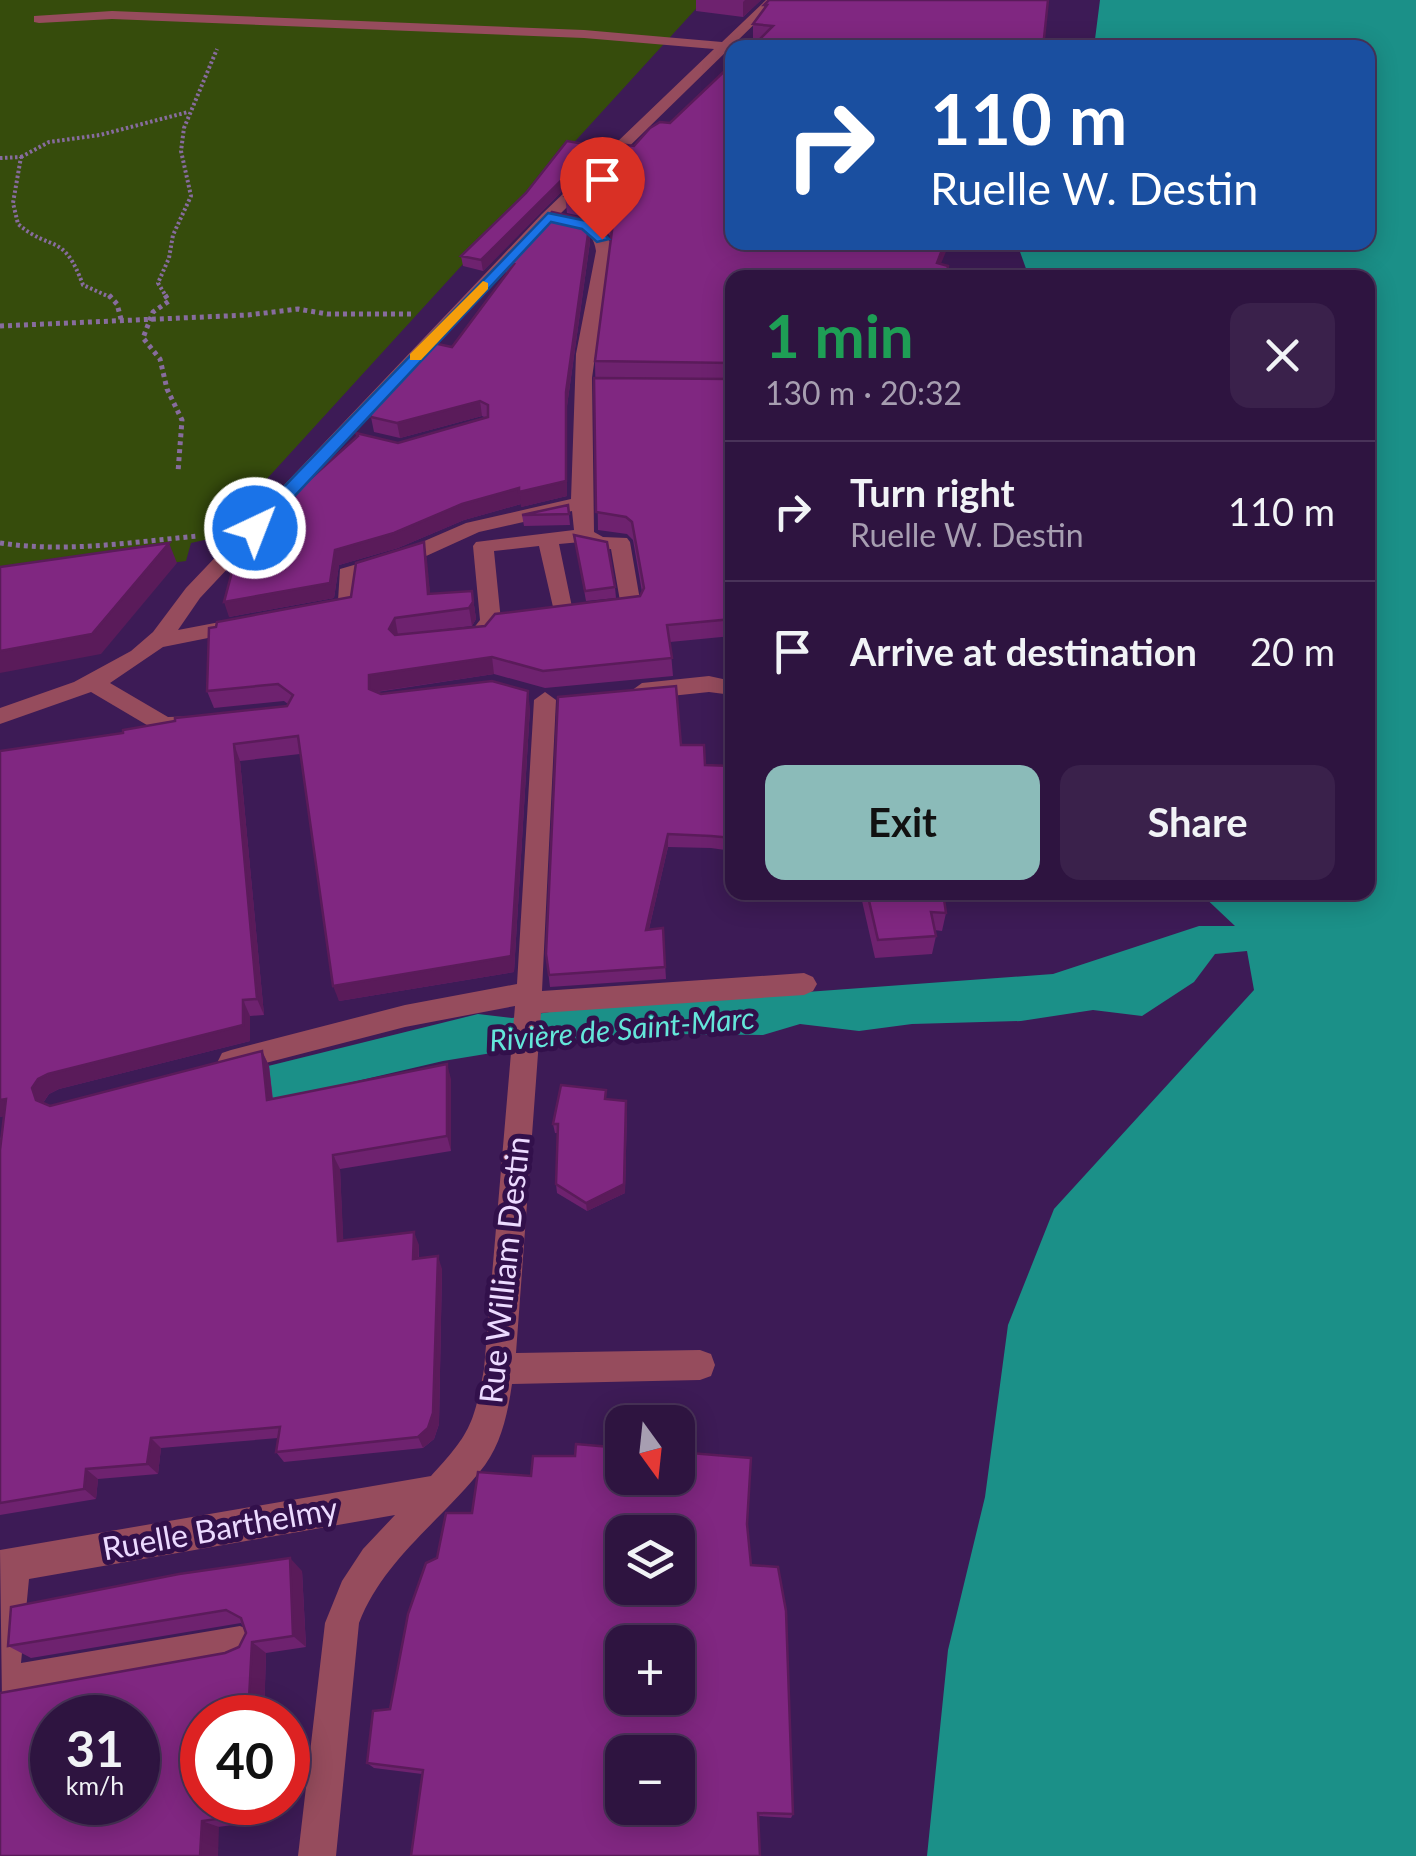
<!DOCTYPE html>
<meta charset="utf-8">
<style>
body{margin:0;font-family:Lato,sans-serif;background:#3a214b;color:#f1f3f6;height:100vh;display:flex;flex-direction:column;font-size:38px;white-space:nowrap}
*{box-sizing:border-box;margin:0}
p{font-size:32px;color:#a79eb1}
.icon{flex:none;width:55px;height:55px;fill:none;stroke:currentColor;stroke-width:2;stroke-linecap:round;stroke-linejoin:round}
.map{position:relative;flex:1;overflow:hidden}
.sheet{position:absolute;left:725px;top:270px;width:650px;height:630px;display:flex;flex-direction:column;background:#2e1440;border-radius:20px;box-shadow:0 5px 25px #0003,0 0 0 2px #493359}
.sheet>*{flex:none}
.banner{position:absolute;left:725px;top:40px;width:650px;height:210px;border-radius:20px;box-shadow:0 5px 25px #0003,0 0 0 2px #493359;background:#1a4fa0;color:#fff;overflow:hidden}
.needle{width:65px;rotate:165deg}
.fabs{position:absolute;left:605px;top:1405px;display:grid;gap:20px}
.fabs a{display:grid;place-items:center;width:90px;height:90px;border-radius:20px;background:#2e1440;box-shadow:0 5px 25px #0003,0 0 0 2px #493359;font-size:50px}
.speed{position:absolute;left:30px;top:1695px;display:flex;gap:20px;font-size:50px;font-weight:700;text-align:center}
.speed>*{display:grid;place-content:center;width:130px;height:130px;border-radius:50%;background:#2e1440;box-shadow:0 5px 25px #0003,0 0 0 2px #493359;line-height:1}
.speed small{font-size:25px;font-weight:400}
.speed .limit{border:15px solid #d22;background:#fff;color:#111}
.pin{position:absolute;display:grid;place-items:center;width:85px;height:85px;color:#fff;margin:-102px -42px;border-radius:50% 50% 50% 0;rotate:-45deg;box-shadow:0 0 10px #0007}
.pin .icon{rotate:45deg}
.me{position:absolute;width:110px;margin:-55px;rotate:43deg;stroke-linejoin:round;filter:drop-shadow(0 0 8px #0008)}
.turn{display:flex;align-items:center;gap:35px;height:210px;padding:0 40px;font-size:45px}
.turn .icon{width:130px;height:130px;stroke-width:2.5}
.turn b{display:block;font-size:70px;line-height:85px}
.round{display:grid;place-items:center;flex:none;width:105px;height:105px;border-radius:20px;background:#3a214b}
.summary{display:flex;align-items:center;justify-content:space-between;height:170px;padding:0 40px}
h1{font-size:60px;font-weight:700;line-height:75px;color:#1e9e55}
.cta{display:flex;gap:20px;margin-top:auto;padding:20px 40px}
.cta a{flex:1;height:115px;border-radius:20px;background:#8bbbb9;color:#111;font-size:40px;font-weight:700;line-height:115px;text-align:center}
.cta a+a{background:#3a214b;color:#f1f3f6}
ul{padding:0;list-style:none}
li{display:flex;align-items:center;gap:30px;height:140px;padding:0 40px;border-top:2px solid #493359}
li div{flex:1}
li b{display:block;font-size:38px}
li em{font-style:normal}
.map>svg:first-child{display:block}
.green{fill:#364c0c}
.water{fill:#1b9088}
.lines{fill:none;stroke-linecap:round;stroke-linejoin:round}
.path-far1{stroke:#876c9e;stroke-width:4;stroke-dasharray:2.5 2.5;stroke-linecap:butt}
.path{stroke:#876c9e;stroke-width:5;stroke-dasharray:4 4;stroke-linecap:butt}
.minor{fill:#964c5d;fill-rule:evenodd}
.wall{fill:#6e226f}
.shaded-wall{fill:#5a1b5a}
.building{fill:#802781;stroke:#5a1b5a;stroke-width:2.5;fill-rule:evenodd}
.route{fill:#1a73e8;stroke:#114b97;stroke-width:2.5}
.slow{fill:#f59e0b}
.labels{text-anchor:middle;stroke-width:10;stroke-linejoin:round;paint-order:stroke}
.water-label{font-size:30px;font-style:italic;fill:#64e6da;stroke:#32104b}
.near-street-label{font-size:32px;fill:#ecdaff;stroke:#32104b}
</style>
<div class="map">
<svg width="1416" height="1856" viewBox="0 0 1416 1856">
<rect width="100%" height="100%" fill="#3d1b56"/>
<polygon class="green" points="0,0 704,0 213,538 191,543 186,561 0,585"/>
<polygon class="water" points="1100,0 1416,0 1416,1856 927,1856 948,1650 985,1497 1008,1325 1054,1209 1254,990 1247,951 1215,954 1194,982 1142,1016 1093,1010 1021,1021 912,1024 859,1031 800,1024 763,1035 674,1034 547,1044 443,1061 0,1164 0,1138 34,1124 478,1014 512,1018 562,1010 1053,974 1199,926 1235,926 1200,893 1368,892 1368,278 1029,277 1019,249 1023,242 1368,242 1368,48 1094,47"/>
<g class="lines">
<g class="path-far1">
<polyline points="21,157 49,142 100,135 188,112"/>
<path d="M0,158l21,-1 -8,46 5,21c34,29 45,7 65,61l29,13"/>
<polyline points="167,298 158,283 169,258 173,235 191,196 181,151 184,128 217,49"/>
</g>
<g class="path">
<polyline points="109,295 117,304 121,319"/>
<polyline points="165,295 169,301 153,312 143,338 160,359 167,389 182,420 178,472"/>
<polyline points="0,326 248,315 298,309 327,314 412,314"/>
<path d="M0,543c66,10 132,-1 198,-7"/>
</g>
<g class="minor">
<path d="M766,0h13l-219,214 38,11 13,18 -19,135 2,154 9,5 24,1 3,4 11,64 -3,5 -82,9 -17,-74 -45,5 7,70 -14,19 -28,2 -4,-5 4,-5 14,-3 7,-9 -7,-74 3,-4 98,-12 -2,-19 -93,21 -66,30 -56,16 -2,33 -30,6 -10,-7 3,-5 20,-4 2,-32 59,-17 67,-29 105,-24 5,-145 20,-103c-3,-25 -24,-23 -43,-30l-353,377 -22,32 63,-12 10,7 -3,5 -85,17 -53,36 58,34 36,-1 3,6 -3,6 -47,3 -66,-39 -91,32v-16l74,-26 57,-31 22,-19 33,-44 356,-374 172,-165 -130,-11 -472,-19 -73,4 -5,-1v-6l78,-5 472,19 138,12zM581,542l19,8 11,-1 9,52 -48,6 -13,-63z"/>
<polygon points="709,676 732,681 732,695 709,692 642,699 631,691 642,683"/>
<path d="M545,692l11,8 -14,291 262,-18 9,4 4,7 -4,7 -9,4 -263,18 -25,340 184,-3 11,4 4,11 -4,11 -11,4 -188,4c-4,27 -10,58 -27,81 -41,54 -101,93 -126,158l-23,233h-38l27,-233 17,-42 21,-32 32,-34 -366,64 -8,84 219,-37 12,5 5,12 -5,12 -12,5 -238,42 -2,-152 431,-74c38,-41 43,-51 53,-107l31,-363 -110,21 -174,45 -9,-3 -4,-8 4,-8 9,-3 174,-45 112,-21 17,-284z"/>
</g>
</g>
<g class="wall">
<polygon points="696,0 761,0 743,17 696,11"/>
<polygon points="764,5 1043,48 753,39 753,24 764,9"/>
<polygon points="596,146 597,156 483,271 463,266 461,256"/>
<polygon points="565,196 948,266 947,278 732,278 732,636 670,642 673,676 545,688 494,674 377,692 381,694 530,708 514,972 339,1001 300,754 240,761 264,1015 250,1016 250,1041 59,1089 49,1094 43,1103 50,1106 262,1051 269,1066 273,1099 451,1079 451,1151 340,1169 343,1240 419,1245 419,1258 442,1269 439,1424 434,1439 423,1448 284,1462 276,1452 278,1438 161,1448 158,1474 98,1479 96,1499 0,1515 0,1150 4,1116 0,1117 0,751 123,733 287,706 288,704 284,701 214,708 207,691 351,597 424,542 430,594 472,591 476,619 472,626 405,634 485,626 640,596 642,592 633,540 627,534 598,530 595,361 611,237 595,219 567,213"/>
<polygon points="589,227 590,242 567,406 567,496 521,507 521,504 464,520 398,548 339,565 334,598 229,617 357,437 356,433 398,443 486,418 482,416 400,438 374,432 371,417 452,347 506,275 505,262"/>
<polygon points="568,505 570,525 524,526 522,515"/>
<polygon points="574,535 615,587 616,598 586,601"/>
<polygon points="681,745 705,765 732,766 732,851 711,848 668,847 649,929 663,928 666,979 550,987 546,954"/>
<polygon points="860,892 943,892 946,913 942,931 934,930 936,936 932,954 875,958"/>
<polygon points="607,1099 627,1110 625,1193 587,1211 557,1193 556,1184 558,1133 555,1133 553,1124"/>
<polygon points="747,1524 751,1565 793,1814 791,1818 758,1816 374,1768 367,1763 390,1709"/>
<polygon points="302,1571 306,1647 266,1653 264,1718 202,1718 248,1823 0,1856 225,1653 239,1647 246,1633 241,1623 31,1658 8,1646"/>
</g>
<g class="shaded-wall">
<polygon points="745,0 761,0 743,17 743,2"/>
<polygon points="596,146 597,156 483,271 481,260"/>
<polygon points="589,227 590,242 567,406 567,496 521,507 519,492 566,392"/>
<polygon points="945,242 950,242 935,278 937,263"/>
<polygon points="480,401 482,416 400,438 397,423"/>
<polygon points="519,488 521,504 464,520 398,548 339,565 334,598 229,617 224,602 335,550 462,504"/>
<polygon points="424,542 427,560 432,612 428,594"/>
<polygon points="169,543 177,563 101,654 0,673 0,651"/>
<polygon points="472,591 476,619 472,626 469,608"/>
<polygon points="395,618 398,635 393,646 389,629"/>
<polygon points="492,657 494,674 374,692 369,689 369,675"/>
<polygon points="528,691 530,708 514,972 339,1001 333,986"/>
<polygon points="234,744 240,761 264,1015 257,999"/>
<polygon points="668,834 668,847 646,942 646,930"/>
<polygon points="243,1000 250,1016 250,1041 59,1089 49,1094 43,1103 36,1100 32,1088 38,1079"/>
<polygon points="262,1051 269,1066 274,1114 267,1100"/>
<polygon points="447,1064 451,1079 451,1151 447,1136"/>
<polygon points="6,1099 17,1114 0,1117 0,1100"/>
<polygon points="626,1101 625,1193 587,1211 586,1203"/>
<polygon points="333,1155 340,1169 344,1254 338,1241"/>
<polygon points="414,1232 419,1245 418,1272 413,1259"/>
<polygon points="438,1256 442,1269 439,1424 434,1439 423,1448 418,1437"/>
<polygon points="151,1438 161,1448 158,1474 147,1464"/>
<polygon points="86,1469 98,1479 96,1499 84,1489"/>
<polygon points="290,1558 302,1571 306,1647 293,1636"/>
<polygon points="252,1642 266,1653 264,1718 248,1718"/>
<polygon points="232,1802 248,1802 248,1823 231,1817"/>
<polygon points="202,1821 219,1827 218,1856 200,1856"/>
</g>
<g class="building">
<polygon points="769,0 1048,0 1043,48 751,48 773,26 753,24 767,5 764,5"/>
<polygon points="732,64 732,242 945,242 937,263 948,266 946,278 732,278 732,363 595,361 613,223 594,203 565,196 620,144 634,146 650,128 660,122 670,123"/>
<polygon points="567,141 596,146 481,260 461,256 526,193"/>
<polygon points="552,212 578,218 589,227 566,392 566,481 519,492 519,488 462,504 394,533 335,550 330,583 224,602 240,542 358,436 356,433 398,443 488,417 488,405 480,401 397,423 371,417 370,410 379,394 429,342 452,347 514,264 505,262"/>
<polygon points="594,378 732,379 732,619 667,625 672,658 543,671 492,657 369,675 369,689 381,694 492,681 528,691 511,956 333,986 298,736 234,744 257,999 243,1000 243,1025 48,1074 38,1079 32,1088 36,1100 50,1106 262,1051 267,1100 447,1064 447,1136 333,1155 338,1241 414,1232 413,1259 438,1256 433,1413 428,1428 418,1437 276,1452 280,1427 151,1438 147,1464 86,1469 84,1489 0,1503 0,1150 6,1099 0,1100 0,751 123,733 123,730 175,721 175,718 287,706 293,695 278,684 207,691 209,628 216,627 217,622 351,597 356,563 424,542 428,594 472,591 473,602 469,608 395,618 389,629 395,635 485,626 495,614 640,596 644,588 632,522 626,517 596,512"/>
<polygon points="568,505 569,514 522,515"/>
<polygon points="574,535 607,542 615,587 585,591"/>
<polygon points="169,543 92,634 0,651 0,567"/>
<polygon points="676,686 681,745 704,745 705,765 732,766 732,838 711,836 668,834 646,930 663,928 665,967 549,975 546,954 558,697"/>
<polygon points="867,892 943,892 946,913 931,912 936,936 878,940"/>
<polygon points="561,1085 606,1090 605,1099 626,1101 624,1184 586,1203 556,1184 558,1124 553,1124"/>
<path d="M576,1444l46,4v30h56v-26l73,6 -4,66 4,41 27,2 8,44 7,203 -35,-1 2,43h-349l12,-86 -56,-7 6,-52 17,-2 18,-95 18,-51 11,-5 9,-45h26l6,-41 53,4 2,-20h42zM622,1532h56v56h-56zM622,1642h56v56h-56zM622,1752h56v56h-56z"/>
<path d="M290,1558l3,78 -41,6 -4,76h-46v84h30l-1,15 -29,4 -2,35h-200v-163l225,-40 14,-6 7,-14 -5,-15 -15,-8 -218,36 3,-39 168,-33zM52,1718h86v84h-86z"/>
</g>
<polygon class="route" points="548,213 592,222 609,239 597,242 582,229 551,222 261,532 248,532 248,524"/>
<polygon class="slow" points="483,281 488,283 488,289 421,360 410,360 410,354"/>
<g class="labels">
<g class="water-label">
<text transform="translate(622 1030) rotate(-5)" y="10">Rivière de Saint-Marc</text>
</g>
<g class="near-street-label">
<text transform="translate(505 1270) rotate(-84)" y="11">Rue William Destin</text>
<text transform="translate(220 1529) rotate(-10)" y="11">Ruelle Barthelmy</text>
</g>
</g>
</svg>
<div class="fabs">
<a><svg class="needle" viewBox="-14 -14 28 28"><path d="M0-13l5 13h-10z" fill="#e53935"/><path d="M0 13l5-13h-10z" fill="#a79eb1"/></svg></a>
<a><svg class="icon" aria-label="layers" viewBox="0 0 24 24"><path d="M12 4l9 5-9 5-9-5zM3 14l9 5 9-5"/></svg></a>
<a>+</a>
<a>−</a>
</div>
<div class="speed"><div>31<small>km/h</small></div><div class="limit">40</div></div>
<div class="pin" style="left:602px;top:239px;background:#d93025"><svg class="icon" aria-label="arrive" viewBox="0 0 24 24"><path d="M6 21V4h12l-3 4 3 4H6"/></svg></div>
<svg class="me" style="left:255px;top:528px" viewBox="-20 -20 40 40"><circle r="17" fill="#1a73e8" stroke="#fff" stroke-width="3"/><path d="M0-11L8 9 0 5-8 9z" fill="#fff"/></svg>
<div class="banner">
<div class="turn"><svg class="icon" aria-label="right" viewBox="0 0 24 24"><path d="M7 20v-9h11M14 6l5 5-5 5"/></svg><div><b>110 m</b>Ruelle W. Destin</div></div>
</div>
<section class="sheet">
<div class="summary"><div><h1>1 min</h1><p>130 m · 20:32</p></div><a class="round"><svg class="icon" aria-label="close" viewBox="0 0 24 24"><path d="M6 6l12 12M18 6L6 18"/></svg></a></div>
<ul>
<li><svg class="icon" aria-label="right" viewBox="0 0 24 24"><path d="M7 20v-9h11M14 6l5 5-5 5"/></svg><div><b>Turn right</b><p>Ruelle W. Destin</p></div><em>110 m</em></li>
<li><svg class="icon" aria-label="arrive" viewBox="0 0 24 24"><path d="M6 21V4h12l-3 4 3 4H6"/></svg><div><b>Arrive at destination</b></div><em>20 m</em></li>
</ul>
<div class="cta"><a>Exit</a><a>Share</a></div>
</section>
</div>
